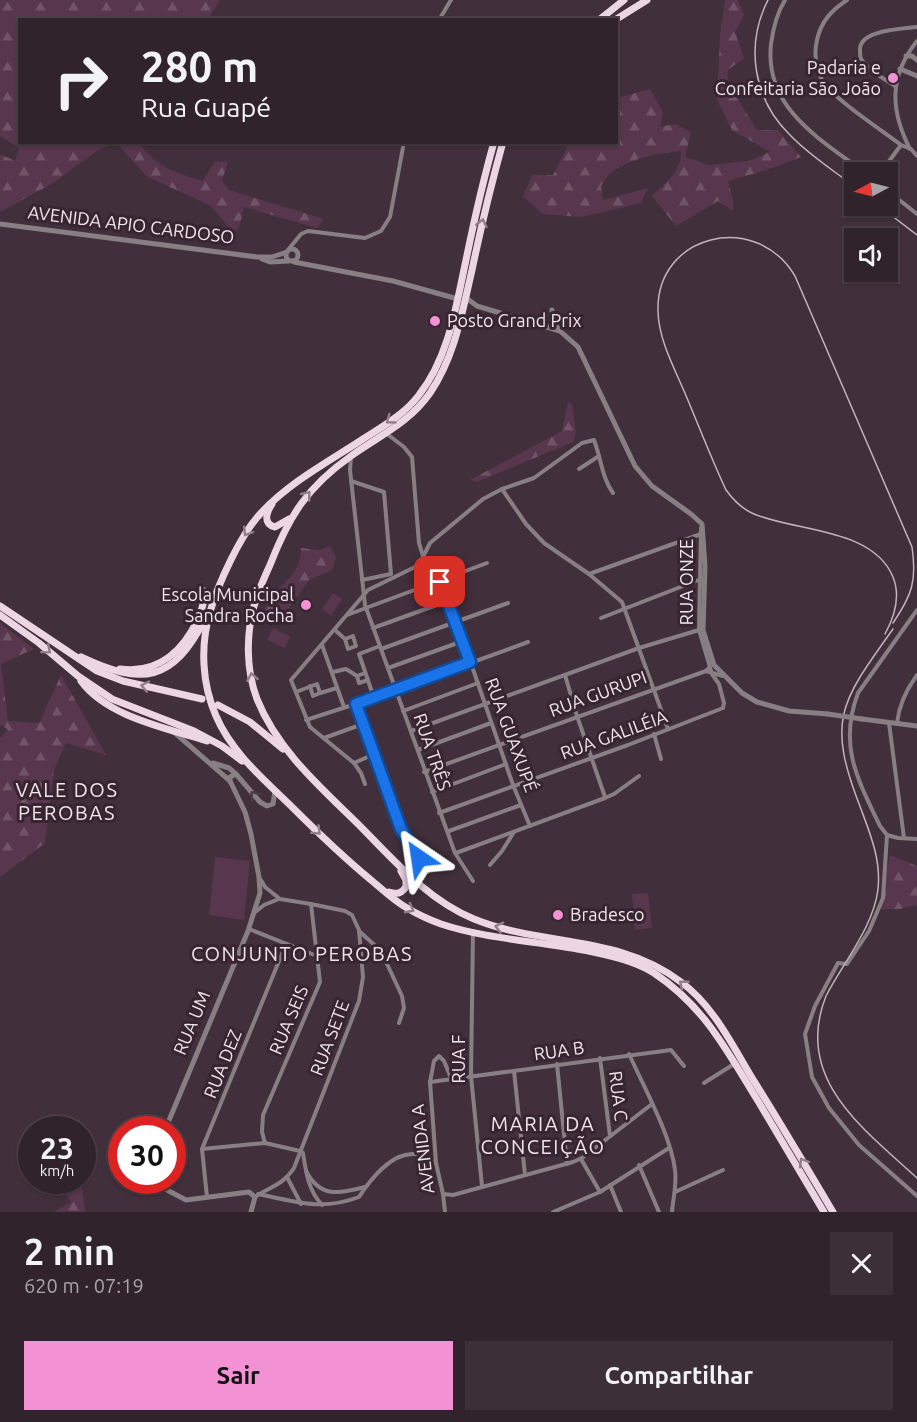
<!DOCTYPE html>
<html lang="pt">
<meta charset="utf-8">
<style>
body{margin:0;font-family:Ubuntu,sans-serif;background:#3d2f38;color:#f1f3f6;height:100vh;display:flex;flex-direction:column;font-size:22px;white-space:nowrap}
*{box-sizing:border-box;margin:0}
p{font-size:20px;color:#a8a4a9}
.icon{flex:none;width:33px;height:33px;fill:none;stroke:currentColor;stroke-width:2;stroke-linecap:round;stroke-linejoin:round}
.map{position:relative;height:1212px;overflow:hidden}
.side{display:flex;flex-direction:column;background:#31232c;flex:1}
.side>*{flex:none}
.hud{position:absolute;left:18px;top:18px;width:600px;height:126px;border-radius:0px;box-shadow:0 2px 4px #0004,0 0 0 2px #4c4048;background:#31232c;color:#f1f3f6;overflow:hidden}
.needle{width:39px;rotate:263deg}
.buttons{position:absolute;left:844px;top:162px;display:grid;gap:12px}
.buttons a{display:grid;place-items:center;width:54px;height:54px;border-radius:0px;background:#31232c;box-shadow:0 2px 4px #0004,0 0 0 2px #4c4048;font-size:30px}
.speed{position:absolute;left:18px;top:1116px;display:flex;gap:12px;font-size:30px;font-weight:700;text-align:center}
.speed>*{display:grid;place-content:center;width:78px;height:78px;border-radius:50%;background:#31232c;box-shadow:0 2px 4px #0004,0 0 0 2px #4c4048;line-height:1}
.speed small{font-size:15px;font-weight:400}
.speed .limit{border:9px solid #d22;background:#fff;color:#111}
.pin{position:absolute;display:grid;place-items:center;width:51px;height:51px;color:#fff;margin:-26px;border-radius:12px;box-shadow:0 3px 9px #0006}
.me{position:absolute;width:66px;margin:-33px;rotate:328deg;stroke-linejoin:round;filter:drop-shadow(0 0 4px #0008)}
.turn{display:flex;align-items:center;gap:21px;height:126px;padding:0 24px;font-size:27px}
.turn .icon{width:78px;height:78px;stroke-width:2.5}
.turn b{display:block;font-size:42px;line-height:51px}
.round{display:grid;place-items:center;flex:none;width:63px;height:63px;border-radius:0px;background:#3d2f38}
.summary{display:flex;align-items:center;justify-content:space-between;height:102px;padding:0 24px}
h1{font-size:36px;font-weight:700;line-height:45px}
.cta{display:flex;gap:12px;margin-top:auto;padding:12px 24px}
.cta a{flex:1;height:69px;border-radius:0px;background:#f391d5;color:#111;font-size:24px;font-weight:700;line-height:69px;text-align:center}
.cta a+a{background:#3d2f38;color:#f1f3f6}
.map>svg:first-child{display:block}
.forest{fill:url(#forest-firs)}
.pitch{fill:#58364d}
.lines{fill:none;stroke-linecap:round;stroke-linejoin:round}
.minor{stroke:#887f85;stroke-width:4}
.tertiary{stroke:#887f85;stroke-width:5}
.trunk{stroke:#ecd6e4;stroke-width:7}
.rail{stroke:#c1b4bc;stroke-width:1.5}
.tertiary-bridge{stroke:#887f85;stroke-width:5}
.oneway{stroke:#927e8a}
.oneway2{stroke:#4b3c46}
.route-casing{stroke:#114b97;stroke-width:15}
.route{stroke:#1a73e8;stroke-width:10}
.poi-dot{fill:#f391d5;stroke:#372531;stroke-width:2}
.labels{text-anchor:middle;stroke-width:6;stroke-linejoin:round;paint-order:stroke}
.poi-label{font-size:18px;fill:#f0e4eb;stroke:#372531;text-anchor:end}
.street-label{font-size:18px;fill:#f0e4eb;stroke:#372531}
.neighbourhood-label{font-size:20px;letter-spacing:1.5px;fill:#f0e4eb;stroke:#372531}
</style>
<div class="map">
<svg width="917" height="1212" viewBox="0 0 917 1212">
<defs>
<pattern id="forest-firs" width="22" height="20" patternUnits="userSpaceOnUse" patternTransform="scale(1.5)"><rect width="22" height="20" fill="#58364d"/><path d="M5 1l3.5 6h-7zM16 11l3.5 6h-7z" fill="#705367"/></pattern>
</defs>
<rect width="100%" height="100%" fill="#412f3b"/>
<g class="forest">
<path d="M0,0h220l-12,19 -188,1v122l119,1c16,23 37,30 64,38l12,-20 13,1 -6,18 7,10 95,29 -7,9 -73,-21 -5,21 -10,7v-7l-18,-22 -65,-30 -28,-32 -17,4 -48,35 -53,29v-58l15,7 4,-13 -19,-12z"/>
<path d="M725,0h13l6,15 -9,17 9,26 -16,12 -1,12 30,48h21l23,27 -34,13 -39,11 5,20v10l-15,-10 -42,25 -24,-30c14,-14 30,-25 29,-45 -23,2 -49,7 -68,20 -5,3 -8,10 -12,15l2,14 45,-12 -7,15 -59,14 -39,-3 -20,-17 9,-22h21l12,-23 2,-9 49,-1 1,-44 33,-9 13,23 -3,15 15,-3 16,8 -6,25 25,8 38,-4 22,-9 -38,-22 -15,-30 3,-65z"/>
<polygon points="568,402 572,404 576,432 573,442 477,482 470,480 562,431"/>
<path d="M330,546l6,11 -4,13 -23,10 -30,42 -15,-13c5,-7 10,-13 15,-20 12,-14 22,-20 22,-41l18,2z"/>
<polygon points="0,623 34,649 1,664 8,721 39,723 61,675 106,755 66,743 54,770 45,843 0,877 0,738 8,730 2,725 0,726"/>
<polygon points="890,855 917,866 917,905 900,909 880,909"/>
<polygon points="57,1181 81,1181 85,1212 54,1212 71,1202"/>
</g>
<g class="pitch">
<polygon points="333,593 342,599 331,616 322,609"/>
<polygon points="273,628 290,636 285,648 267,640"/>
<polygon points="215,857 250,861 244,920 209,915"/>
<polygon points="648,893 652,928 635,930 632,894"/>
</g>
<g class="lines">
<g class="minor">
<path d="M785,0c-8,13 -12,29 -14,44 -7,64 49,95 93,128"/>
<path d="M847,0c-15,10 -26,21 -30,40 -3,13 -1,28 5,40 10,18 61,51 79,65l10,4 6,7"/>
<polyline points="439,20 451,0"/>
<path d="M895,86c-10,-7 -23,-13 -31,-23 -4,-4 -4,-7 -4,-13 -1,-20 42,-21 57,-23"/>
<path d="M910,149c-20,-39 -21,-73 7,-108"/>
<polyline points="881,172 901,145"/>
<polyline points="888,191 917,214"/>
<polyline points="288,250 301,234 308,231 365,238 381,231 390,217 404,142"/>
<polyline points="387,434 404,447 412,457 419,543 423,556 440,582 456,620 513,785 530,826"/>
<polyline points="351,457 350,470 365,605 455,853 473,881"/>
<polyline points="579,469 599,456"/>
<polyline points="351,481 384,492 391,574 362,580"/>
<polyline points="502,489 526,524 544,543 589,574 622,602 668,729"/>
<polyline points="589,574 701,534"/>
<polyline points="347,615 487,563"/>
<polyline points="601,618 701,579"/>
<polyline points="373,628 448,601"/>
<polyline points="335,630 345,639 348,649 356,646 353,636 345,639"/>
<polyline points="322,645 344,707"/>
<polyline points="381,649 508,603"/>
<polyline points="388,668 463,641"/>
<polyline points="706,671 723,676"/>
<polyline points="333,672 346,669 357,676"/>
<polyline points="365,673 357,676 359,683 368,680"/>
<polyline points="565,675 577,716 605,797"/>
<polyline points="296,692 317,684 320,693 313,696 310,686"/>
<polyline points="320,693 337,688"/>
<polyline points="374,698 359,654 380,646"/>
<polyline points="356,704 401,829 428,872"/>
<polyline points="403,711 478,683"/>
<polyline points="306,720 374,698 528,642"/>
<polyline points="889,723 904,838"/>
<path d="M897,723c2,-18 9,-33 20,-48"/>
<polyline points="411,731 639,648 699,630"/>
<polyline points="654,734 661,759"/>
<polyline points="324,738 363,724"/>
<polyline points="418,750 491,723"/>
<polyline points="354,763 374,754"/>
<polyline points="424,772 706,671 710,667"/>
<path d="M365,784l-4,-11 -7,-10 -44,-36 -19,-47 77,-90 47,-23 6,-6 9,-18 53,-44 19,-10 32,-11 48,-35 12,-3c7,18 8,38 19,53"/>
<polyline points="432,792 506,764"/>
<polyline points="439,813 628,745 723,708 724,703 719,684 712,674 699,630 701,528"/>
<polyline points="449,831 521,805"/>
<polyline points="887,835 883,898 869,931 847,964 838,963 815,1006 805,1034 812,1077 829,1108 859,1145 917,1196"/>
<path d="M887,835l-7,-9c-22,-46 -42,-80 -22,-133l59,-83"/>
<polyline points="887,835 898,838 917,839"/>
<polyline points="456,853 605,798 614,794 639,776"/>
<polyline points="490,865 502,851 514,832"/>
<polyline points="254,913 264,905 279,899"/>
<polyline points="249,929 317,956"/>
<polyline points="359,931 381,951 402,996 404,1008 399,1023"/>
<polyline points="473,932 471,1076 482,1186"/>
<path d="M629,1054c15,33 42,82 46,116 2,14 -2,29 -3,42"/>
<polyline points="600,1058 610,1136"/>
<polyline points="557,1064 567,1164"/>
<polyline points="514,1071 525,1175"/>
<polyline points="430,1082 671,1050 684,1066"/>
<polyline points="704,1083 734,1064"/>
<polyline points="265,1143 262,1132 263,1115 320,982 311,904"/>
<polyline points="202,1149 265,1143 300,1151"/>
<path d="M300,1151l3,2c3,19 5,37 19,52"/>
<polyline points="581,1159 600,1192"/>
<polyline points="639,1165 659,1212"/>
<path d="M306,1171c14,27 33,23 59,16"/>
<polyline points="287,1177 301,1204"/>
<polyline points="610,1185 621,1212"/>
<polyline points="675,1192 723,1170"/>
<path d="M258,1194c38,8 64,17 101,3 11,-17 32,-44 55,-43 8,0 15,6 22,9"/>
<polyline points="443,1194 453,1195 573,1162 582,1158 652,1104"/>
<polyline points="207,1197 202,1149 286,944"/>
<path d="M255,1197c16,-11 27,-11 39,-29l65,-167 4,-24 -4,-47 -7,-15 -7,-4 -34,-7 -31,-5 -15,-12 -4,-7"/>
<polyline points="445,1212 443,1194 436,1163 430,1082 434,1061 439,1056 444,1061 451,1078"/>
<polyline points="553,1212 600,1192 669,1148"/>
</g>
<g class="tertiary">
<polyline points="906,56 912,56 917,60"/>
<polyline points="900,69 917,76"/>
<polyline points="0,224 257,257 272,257 287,252"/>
<circle cx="292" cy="255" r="6"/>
<polyline points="262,259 270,262 289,261"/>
<polyline points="294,262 393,281 458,299"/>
<polyline points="465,297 477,306 560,331 578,347 635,466 652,486 691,514 702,524 705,566 703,630 714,665 742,693 757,702 789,711 828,714"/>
<polyline points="552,310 553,320 559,330"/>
<polyline points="862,719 917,726"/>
<polyline points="213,763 229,768 236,774"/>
<polyline points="230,781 230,777 236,774 260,802 267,806 273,804 275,791"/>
<polyline points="165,1130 248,931 260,893 259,877 251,834 245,812 230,781 175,733"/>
<polyline points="159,1180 167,1190 186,1200 249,1192 255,1197 251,1212"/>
</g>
<g class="trunk">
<polyline points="599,20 624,0"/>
<polyline points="615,20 647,0"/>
<path d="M494,142c-11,39 -20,79 -28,118 -10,46 -17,97 -47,135 -15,20 -39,33 -59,46 -34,22 -71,42 -98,71 -21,21 -44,72 -52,100 -10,34 -8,72 6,104 15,35 45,61 72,87 27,27 54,53 83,77 11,9 23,21 36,28 10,6 23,12 34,16 45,15 95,17 142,26 24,5 50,10 71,23 51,34 73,78 104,128 22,37 44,74 66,111"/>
<path d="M503,142c-12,43 -22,85 -31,128 -10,43 -17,86 -42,123 -21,30 -51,43 -79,63 -44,31 -62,60 -81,109 -6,13 -12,27 -16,41 -8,29 -8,64 3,93 20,50 62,87 100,124 35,35 70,77 117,96 69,28 144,15 207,63 33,24 52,65 73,99 27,43 53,87 79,131"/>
<path d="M272,504c-6,9 -9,20 3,23l14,-8"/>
<polyline points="0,606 97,671 123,681 202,699"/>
<polyline points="0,615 39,643 78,676 112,699 194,731 222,746 242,761"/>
<path d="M81,657c61,29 92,25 124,-38"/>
<path d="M120,669c38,5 63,-18 78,-50 4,-9 7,-18 6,-28"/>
<path d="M81,681c26,36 86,47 126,60"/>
<polyline points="218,705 250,722 283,749"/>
<path d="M389,892c8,3 13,1 17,-5v-7l-5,-9"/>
</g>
<g class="rail">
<path d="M768,0c-23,45 -15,99 22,135 19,20 43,35 65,52"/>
<polyline points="879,206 917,235"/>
<path d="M893,629c-53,74 -67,91 -32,180 10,27 20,51 17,80 -4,37 -35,74 -52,107 -33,83 38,133 91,182"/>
<path d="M885,634c10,-18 16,-37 8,-57 -20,-49 -96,-45 -139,-63 -12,-5 -20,-13 -28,-24 -14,-30 -26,-61 -39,-92 -11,-27 -28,-56 -29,-86 -3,-78 98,-102 137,-36l117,271c5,34 0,48 -19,76"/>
</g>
<polyline class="tertiary-bridge" points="828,714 862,719"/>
</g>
<defs><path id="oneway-chevron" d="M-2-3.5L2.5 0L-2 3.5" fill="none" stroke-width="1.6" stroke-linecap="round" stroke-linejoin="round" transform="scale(1.5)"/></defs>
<g class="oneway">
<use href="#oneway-chevron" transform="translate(482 223) rotate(-77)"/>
<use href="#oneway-chevron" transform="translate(390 420) rotate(144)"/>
<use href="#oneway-chevron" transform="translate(307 495) rotate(-51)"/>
<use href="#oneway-chevron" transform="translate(247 532) rotate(122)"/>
<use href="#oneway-chevron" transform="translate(47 650) rotate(40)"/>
<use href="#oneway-chevron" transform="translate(252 677) rotate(-100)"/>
<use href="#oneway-chevron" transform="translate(145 686) rotate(-168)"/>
<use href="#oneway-chevron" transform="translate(317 831) rotate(44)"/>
<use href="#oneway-chevron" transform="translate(410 909) rotate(28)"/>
<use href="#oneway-chevron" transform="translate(499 927) rotate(-166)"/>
<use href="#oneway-chevron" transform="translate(683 984) rotate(-141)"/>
<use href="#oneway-chevron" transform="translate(803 1162) rotate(-121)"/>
</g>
<use class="oneway2" href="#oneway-chevron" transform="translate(254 795) rotate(-131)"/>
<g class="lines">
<g class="route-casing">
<polyline id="route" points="419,858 401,829 356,704 470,662 440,582"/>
</g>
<use href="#route" class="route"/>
</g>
<g class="poi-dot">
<circle cx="893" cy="78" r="6"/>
<circle cx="435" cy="321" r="6"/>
<circle cx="306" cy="605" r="6"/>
<circle cx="558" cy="915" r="6"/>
</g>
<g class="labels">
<g class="poi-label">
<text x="881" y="74">Padaria e<tspan x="881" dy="21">Confeitaria São João</tspan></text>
<text x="447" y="327" text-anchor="start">Posto Grand Prix</text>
<text x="294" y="601">Escola Municipal<tspan x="294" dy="21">Sandra Rocha</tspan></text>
<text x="570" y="921" text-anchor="start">Bradesco</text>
</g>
<g class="street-label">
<text transform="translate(131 225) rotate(7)" y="6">AVENIDA APIO CARDOSO</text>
<text transform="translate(687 582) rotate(-90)" y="6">RUA ONZE</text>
<text transform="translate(598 694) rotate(-20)" y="6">RUA GURUPI</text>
<text transform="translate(511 735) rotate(70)" y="6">RUA GUAXUPÉ</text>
<text transform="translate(614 735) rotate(-20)" y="6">RUA GALILÉIA</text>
<text transform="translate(432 752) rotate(71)" y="6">RUA TRÊS</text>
<text transform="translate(289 1020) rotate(-67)" y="6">RUA SEIS</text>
<text transform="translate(192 1023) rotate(-67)" y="6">RUA UM</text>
<text transform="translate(330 1038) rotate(-69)" y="6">RUA SETE</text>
<text transform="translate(559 1051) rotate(-8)" y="6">RUA B</text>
<text transform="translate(459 1059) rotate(-90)" y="6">RUA F</text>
<text transform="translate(223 1064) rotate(-68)" y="6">RUA DEZ</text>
<text transform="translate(618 1096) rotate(83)" y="6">RUA C</text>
<text transform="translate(423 1149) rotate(-97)" y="6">AVENIDA A</text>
</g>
<g class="neighbourhood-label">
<text x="67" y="797">VALE DOS<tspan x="67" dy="23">PEROBAS</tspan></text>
<text x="302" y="961">CONJUNTO PEROBAS</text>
<text x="543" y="1131">MARIA DA<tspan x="543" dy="23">CONCEIÇÃO</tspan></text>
</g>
</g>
</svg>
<div class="buttons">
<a><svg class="needle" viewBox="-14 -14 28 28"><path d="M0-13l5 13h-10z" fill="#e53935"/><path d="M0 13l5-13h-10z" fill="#a8a4a9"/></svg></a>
<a><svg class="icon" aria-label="sound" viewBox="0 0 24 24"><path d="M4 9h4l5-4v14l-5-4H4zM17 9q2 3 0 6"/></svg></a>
</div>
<div class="speed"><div>23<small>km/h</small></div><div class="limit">30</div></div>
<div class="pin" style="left:440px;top:582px;background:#d93025"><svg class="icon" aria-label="arrive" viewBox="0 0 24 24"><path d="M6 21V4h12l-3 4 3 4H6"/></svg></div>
<svg class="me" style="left:419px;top:858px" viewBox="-20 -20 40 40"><path d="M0-17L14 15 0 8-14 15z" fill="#1a73e8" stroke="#fff" stroke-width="4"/></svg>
<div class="hud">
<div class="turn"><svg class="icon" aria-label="right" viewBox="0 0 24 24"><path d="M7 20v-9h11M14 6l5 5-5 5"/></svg><div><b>280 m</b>Rua Guapé</div></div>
</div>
</div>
<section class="side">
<div class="summary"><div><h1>2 min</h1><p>620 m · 07:19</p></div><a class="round"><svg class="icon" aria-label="close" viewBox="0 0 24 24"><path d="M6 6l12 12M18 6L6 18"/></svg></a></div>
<div class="cta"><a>Sair</a><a>Compartilhar</a></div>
</section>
